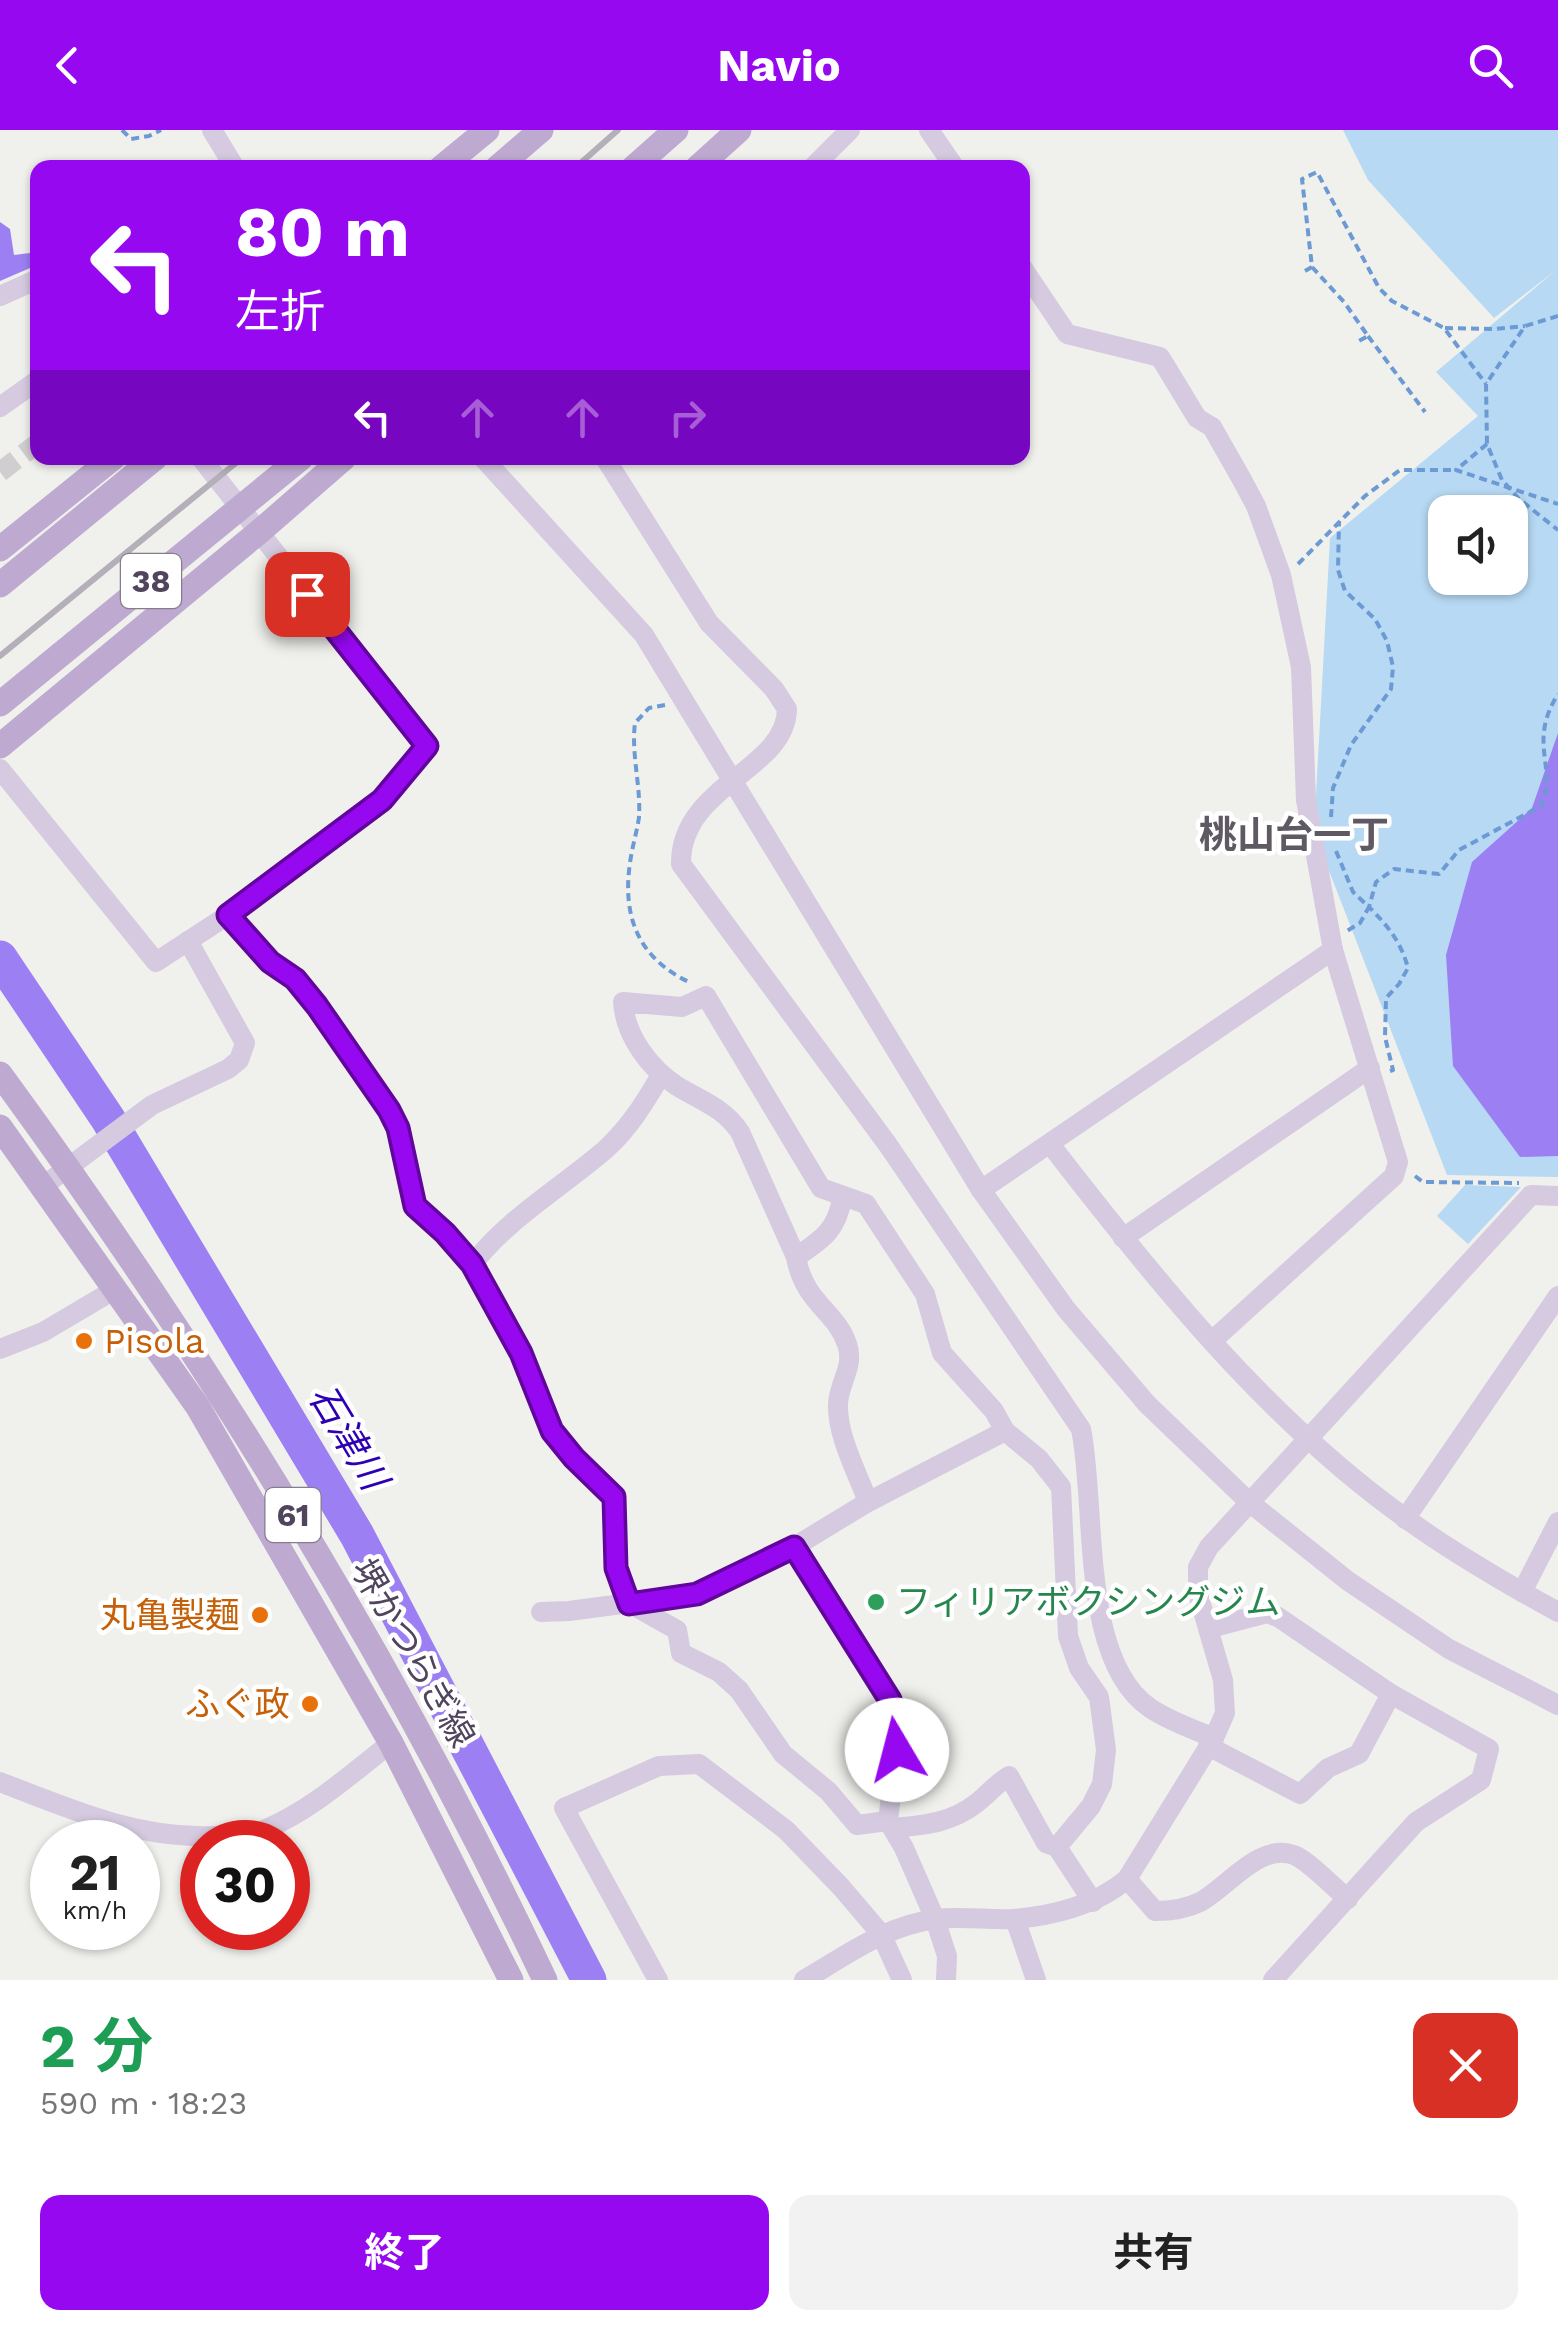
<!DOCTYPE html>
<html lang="ja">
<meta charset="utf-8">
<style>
body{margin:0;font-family:"Work Sans","Noto Sans JP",sans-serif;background:#f2f2f2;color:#222;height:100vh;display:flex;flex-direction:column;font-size:38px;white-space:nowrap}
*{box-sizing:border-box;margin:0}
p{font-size:32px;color:#767676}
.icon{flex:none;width:55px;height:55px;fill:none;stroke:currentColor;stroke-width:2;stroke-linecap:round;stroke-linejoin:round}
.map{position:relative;height:1850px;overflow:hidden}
.sheet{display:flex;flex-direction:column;background:#fff;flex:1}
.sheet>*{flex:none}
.top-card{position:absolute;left:30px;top:30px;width:1000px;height:305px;border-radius:20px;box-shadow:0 2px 8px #0004;background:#9508f0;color:#fff;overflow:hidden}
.controls{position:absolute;left:1428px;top:365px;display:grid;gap:20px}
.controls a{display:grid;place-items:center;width:100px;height:100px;border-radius:20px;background:#fff;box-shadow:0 2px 8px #0004;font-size:50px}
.speed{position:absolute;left:30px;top:1690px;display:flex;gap:20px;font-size:50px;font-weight:700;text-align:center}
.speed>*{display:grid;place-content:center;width:130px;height:130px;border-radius:50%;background:#fff;box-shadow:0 2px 8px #0004;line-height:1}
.speed small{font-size:25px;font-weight:400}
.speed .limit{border:15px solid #d22;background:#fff;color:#111}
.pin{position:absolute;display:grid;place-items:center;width:85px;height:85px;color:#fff;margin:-42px;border-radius:20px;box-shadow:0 5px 15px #0006}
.me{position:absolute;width:110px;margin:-55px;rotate:352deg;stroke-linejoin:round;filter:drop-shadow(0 0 8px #0008)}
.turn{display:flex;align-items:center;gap:35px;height:210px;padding:0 40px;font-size:45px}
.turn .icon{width:130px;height:130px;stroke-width:2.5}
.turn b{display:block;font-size:70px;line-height:85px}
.lanes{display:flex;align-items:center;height:95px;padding:0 40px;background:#0003;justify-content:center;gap:50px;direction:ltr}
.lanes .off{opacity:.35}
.round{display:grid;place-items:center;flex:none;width:105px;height:105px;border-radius:20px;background:#f2f2f2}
.headline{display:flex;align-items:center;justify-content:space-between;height:170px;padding:0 40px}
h1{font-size:60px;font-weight:700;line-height:75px;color:#1e9e55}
.action{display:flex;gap:20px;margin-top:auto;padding:20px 40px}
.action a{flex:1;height:115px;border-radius:20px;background:#9508f0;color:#fff;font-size:40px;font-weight:700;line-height:115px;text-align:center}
.action a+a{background:#f2f2f2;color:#222}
header{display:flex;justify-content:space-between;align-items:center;height:130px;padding:0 40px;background:#9508f0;color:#fff;font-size:45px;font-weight:700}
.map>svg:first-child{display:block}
.green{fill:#b7d9f3;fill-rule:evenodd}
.water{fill:#9d7ff4}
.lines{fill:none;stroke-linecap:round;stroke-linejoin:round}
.river{stroke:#9d7ff4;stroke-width:35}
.minor-tunnel{stroke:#d0ced0;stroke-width:20;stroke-dasharray:20 10;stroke-linecap:butt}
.path{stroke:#6c9ad4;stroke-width:4;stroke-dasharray:8 5;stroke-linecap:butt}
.minor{stroke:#d5cadf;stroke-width:20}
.major{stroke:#beaad0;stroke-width:25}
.rail{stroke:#b5afb9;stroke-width:6}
.major-bridge{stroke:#beaad0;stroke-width:25}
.route-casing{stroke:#61059c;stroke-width:25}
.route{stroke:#9508f0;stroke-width:18}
.food-dot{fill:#e8710a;stroke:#fff;stroke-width:4}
.leisure-dot{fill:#2e9e5b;stroke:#fff;stroke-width:4}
.labels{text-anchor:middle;stroke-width:9;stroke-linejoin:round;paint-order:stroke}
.shield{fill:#fff;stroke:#857c8e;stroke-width:2.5}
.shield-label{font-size:32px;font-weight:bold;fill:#51445d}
.food-label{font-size:35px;fill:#c56008;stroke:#fff;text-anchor:end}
.leisure-label{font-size:35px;fill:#27864d;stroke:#fff;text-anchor:start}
.street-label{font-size:35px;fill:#51445d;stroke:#fff}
.neighbourhood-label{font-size:38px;font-weight:bold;fill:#5f5963;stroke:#fff}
.water-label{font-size:38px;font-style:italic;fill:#2e00b4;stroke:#fff}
</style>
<header><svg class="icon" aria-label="back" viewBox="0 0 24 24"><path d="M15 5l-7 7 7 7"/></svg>Navio<svg class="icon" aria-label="search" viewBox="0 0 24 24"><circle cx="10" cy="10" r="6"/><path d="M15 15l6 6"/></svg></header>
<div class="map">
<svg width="1558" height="1850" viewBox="0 0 1558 1850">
<rect width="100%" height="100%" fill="#f0f1ed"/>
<g class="green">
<path d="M1343,0h215v1047l-111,-2 -133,-343 16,-294 148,-122 -42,-44 120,-102 -62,48 -126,-138zM1445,382h65v66h-65z"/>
<polygon points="1465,1055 1521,1057 1468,1114 1437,1086"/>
</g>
<g class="water">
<polygon points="0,92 10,99 14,125 38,122 37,135 0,151"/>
<polygon points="1558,603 1558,1026 1520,1027 1453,936 1446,825 1472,732 1532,678"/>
</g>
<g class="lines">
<polyline class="river" points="0,828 108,989 357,1405 589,1850"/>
<polyline class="minor-tunnel" points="0,342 38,313"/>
<g class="path">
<polyline points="122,0 131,9 149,6 161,0"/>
<polyline points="1312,137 1344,172 1368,206 1355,213"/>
<polyline points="1305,141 1312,137 1302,49 1317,42 1379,158 1392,171 1444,198 1486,254"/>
<polyline points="1558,186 1525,196 1486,254 1487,314 1502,350 1519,369 1558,400"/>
<polyline points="1445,198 1494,199 1525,196"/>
<polyline points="1368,206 1425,282"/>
<polyline points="1487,314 1456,340 1558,374"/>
<polyline points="1298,434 1365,366 1400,340 1456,340"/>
<path d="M665,575l-16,3 -14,15c-4,31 6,63 4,94 -2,15 -7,30 -9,46 -8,55 9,96 61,120"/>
<polyline points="1331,687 1333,658 1351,615 1391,559 1393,537 1387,511 1375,489 1345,461 1338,440 1339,391"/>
<polyline points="1336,721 1353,762 1369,777 1360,793 1347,801"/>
<path d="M1390,941l3,-1 -8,-33 1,-39 13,-14 9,-16c-7,-26 -20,-42 -39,-61l7,-25 18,-13 45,5 20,-24 82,-44c17,-41 -14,-62 17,-112"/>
<polyline points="1415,1046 1423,1052 1519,1053"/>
</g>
<g class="minor">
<polyline points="212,0 235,38"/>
<polyline points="929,0 955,38"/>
<polyline points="812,38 850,0"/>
<polyline points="1022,137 1067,204 1160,227 1197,288 1212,297 1241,348 1256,376 1281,445 1301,537 1306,670 1333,820 1398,1032 1394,1046 1212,1211"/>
<polyline points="0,166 38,149"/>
<polyline points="0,277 38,250"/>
<polyline points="483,328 644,505 981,1060 1066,1179 1147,1274 1249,1372 1348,1451 1449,1519 1558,1575"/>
<path d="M605,328l104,165 65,66 13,20c-1,62 -107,76 -106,155l207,281 193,284c16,79 -2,230 69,279 19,13 43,21 64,30"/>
<polyline points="0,639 156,832 228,785 382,671 427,616 201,328"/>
<polyline points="228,785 270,832 295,849 317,875 389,980 398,998 415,1076 445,1103 472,1135 521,1223 552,1301 573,1329 614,1367 616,1438 629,1473 677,1500 681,1523 719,1542 739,1560 783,1624 828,1661 857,1695 888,1691"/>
<path d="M1050,1014c105,136 217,276 358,376 47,34 99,64 150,92"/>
<polyline points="42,1057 152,975 228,939 239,930 245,913 188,811"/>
<polyline points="981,1060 1333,820"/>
<polyline points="1123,1108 1370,938"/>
<path d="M796,1127c26,-17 42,-28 46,-60"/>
<path d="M472,1135c37,-48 89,-77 134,-116 24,-22 39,-47 55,-74"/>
<polyline points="0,1219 43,1202 114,1160"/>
<path d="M868,1372c-11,-30 -31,-66 -30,-98 1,-22 17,-38 9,-60 -11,-33 -43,-41 -51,-87l-56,-125c-17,-25 -39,-31 -63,-46 -28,-18 -52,-51 -54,-84l59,5 24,-11 115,192 45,16 59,90 17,59 52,58 11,20 34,28 22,28 7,149 11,32 20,29 7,53 -4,34 -11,22 -34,41 36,55"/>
<polyline points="1405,1389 1558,1166"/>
<polyline points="1522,1462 1558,1392"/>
<polyline points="541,1482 569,1481 697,1464 794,1417"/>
<polyline points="1210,1498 1267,1483 1278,1487 1391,1564 1489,1619 1481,1650 1416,1692 1273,1850"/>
<polyline points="1208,1616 1300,1664 1328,1638 1359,1624 1391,1564"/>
<path d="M0,1652c70,27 137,57 213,54 18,-1 36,0 53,-7 47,-20 86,-56 125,-86"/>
<path d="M893,1698c32,-3 59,-5 85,-26 11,-9 18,-18 31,-26l37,67 11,4"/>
<path d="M1127,1749l28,32c15,0 31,-2 45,-9 27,-14 59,-60 94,-47 15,6 40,33 54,44"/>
<polyline points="1015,1789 1036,1850"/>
<polyline points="658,1850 564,1678 659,1636 699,1634 786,1700 841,1757 881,1804 902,1850"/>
<path d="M804,1850c41,-24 83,-55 132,-61 25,-3 51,1 77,0 39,-3 84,-14 114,-40l87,-141 11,-25 -2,-33 -25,-86v-27l11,-20 322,-352 27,1"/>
<polyline points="946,1850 947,1826 935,1789 904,1718 888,1691 899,1599 890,1570 794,1417 868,1372 1005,1301"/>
</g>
<g class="major">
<polyline points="441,38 487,0"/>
<polyline points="497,38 541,0"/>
<polyline points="633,38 676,0"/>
<polyline points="697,38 739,0"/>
<polyline points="0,419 113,328"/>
<polyline points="0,455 155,328"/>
<polyline points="0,616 259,402 344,328"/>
<path d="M0,944c208,284 394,587 545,906"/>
<polyline points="0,997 198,1277 391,1613 511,1850"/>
</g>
<g class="rail">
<polyline points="575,38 618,0"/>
<polyline points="0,526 242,328"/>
</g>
<polyline class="major-bridge" points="0,574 301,328"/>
</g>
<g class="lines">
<g class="route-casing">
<polyline id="route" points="307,464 427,616 382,670 228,785 270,832 295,849 317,876 389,980 398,998 415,1076 445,1103 472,1134 521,1223 552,1301 574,1328 614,1367 616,1438 629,1474 697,1464 794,1417 890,1570 899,1599 897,1620"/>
</g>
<use href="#route" class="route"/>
</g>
<g class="food-dot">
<circle cx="84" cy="1211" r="10"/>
<circle cx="260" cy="1485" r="10"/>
<circle cx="310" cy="1574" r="10"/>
</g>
<circle class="leisure-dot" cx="876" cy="1472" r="10"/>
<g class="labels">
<g class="shield">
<rect x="121" y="424" width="60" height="54" rx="8"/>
<rect x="265.5" y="1358" width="55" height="54" rx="8"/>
</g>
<g class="shield-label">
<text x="151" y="462">38</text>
<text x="293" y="1396">61</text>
</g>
<g class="food-label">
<text x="104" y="1223" text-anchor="start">Pisola</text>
<text x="240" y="1497">丸亀製麺</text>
<text x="290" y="1586">ふぐ政</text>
</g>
<g class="leisure-label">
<text x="896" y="1484">フィリアボクシングジム</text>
</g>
<g class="street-label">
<text transform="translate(413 1523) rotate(60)" y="12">堺かつらぎ線</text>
</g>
<g class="neighbourhood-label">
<text x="1294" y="718">桃山台一丁</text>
</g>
<g class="water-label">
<text transform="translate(348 1307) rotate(59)" y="13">石津川</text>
</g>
</g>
</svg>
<div class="controls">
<a><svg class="icon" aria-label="sound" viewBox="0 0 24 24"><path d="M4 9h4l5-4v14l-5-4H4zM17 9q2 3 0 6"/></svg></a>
</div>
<div class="speed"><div>21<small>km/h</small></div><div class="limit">30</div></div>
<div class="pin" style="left:307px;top:464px;background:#d93025"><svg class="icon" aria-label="arrive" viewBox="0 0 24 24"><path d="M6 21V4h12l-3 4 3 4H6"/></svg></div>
<svg class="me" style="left:897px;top:1620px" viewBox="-20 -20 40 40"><circle r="19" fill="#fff"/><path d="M0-13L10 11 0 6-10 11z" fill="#9508f0"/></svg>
<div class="top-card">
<div class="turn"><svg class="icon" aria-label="left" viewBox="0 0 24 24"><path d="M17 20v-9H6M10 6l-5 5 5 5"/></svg><div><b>80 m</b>左折</div></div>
<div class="lanes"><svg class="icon" aria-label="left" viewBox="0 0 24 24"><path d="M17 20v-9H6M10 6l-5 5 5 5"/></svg><svg class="icon off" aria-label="ahead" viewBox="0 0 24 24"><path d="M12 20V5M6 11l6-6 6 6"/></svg><svg class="icon off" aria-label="ahead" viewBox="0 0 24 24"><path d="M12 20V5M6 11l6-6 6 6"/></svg><svg class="icon off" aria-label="right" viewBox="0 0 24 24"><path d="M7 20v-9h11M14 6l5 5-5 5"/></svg></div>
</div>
</div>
<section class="sheet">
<div class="headline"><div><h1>2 分</h1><p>590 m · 18:23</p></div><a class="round" style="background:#d93025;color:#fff"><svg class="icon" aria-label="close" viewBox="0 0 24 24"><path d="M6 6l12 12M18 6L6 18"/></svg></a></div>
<div class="action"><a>終了</a><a>共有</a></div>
</section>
